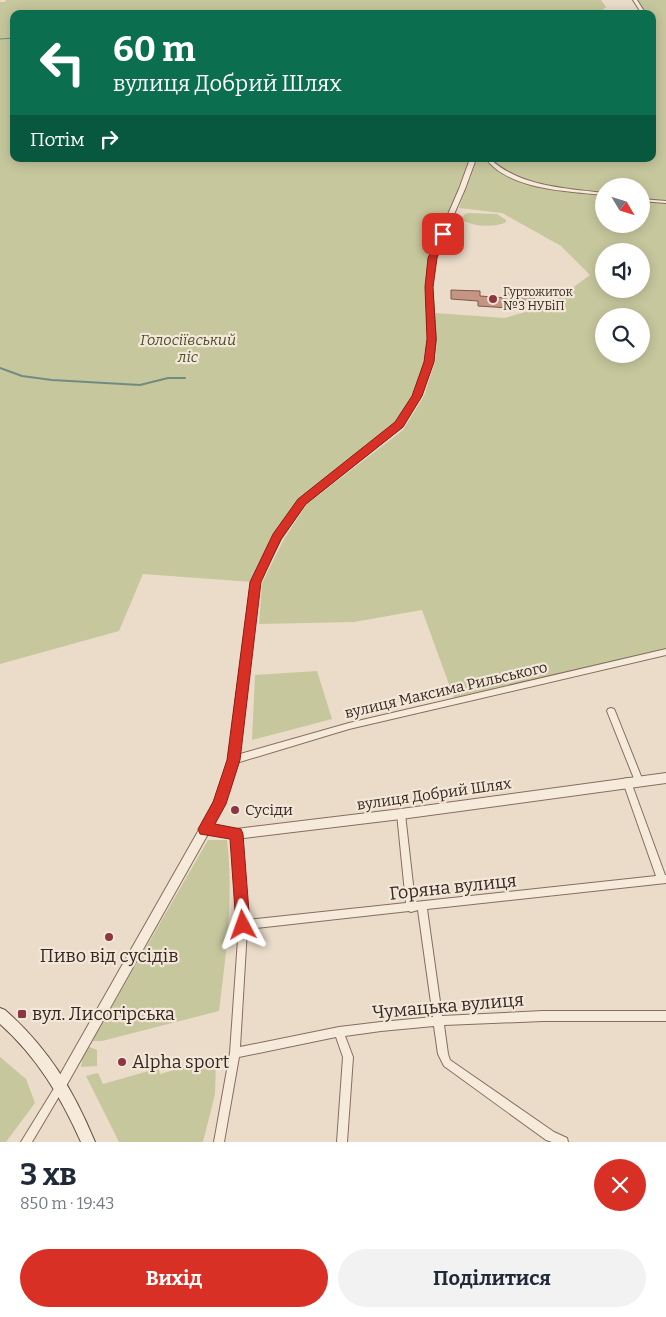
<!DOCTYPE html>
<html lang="uk">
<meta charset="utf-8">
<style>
body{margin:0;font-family:Bitter,serif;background:#f2f2f3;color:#1f2937;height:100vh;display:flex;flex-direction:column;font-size:19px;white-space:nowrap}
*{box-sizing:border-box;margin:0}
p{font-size:16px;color:#747a83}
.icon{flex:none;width:28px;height:28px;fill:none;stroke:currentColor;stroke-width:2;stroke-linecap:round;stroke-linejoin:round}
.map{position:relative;height:1142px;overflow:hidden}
.drawer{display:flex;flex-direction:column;background:#fff;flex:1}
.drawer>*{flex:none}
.banner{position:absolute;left:10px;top:10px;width:646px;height:152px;border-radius:10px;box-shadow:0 2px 12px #0003;background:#0b6e4f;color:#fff;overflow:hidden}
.needle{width:32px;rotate:128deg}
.fabs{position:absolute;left:595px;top:178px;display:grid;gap:10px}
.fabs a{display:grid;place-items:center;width:55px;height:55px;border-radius:50%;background:#fff;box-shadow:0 2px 12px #0003;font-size:25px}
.pin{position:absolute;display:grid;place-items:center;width:42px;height:42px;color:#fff;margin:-21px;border-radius:10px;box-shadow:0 2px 8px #0006}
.me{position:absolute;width:55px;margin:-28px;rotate:356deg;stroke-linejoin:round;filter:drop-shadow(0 0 4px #0008)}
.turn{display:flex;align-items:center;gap:18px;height:105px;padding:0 20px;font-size:22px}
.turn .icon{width:65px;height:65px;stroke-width:2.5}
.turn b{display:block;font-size:35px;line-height:42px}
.then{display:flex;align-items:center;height:48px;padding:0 20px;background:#0003;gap:10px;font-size:19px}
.round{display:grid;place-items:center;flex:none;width:52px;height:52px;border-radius:26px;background:#f2f2f3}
.summary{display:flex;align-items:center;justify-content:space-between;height:85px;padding:0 20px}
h1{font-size:30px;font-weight:700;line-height:38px}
.button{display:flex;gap:10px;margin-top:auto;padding:10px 20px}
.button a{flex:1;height:58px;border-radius:30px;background:#d93025;color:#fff;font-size:20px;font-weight:700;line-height:58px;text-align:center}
.button a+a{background:#f2f2f3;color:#1f2937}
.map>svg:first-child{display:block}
.green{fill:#c7c79e;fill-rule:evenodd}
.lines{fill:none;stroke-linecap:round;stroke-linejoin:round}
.stream-far1{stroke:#708c82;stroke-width:1}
.stream{stroke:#708c82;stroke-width:2}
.building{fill:#c49583;stroke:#815748}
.minor-casing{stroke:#856e5f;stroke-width:2}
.tertiary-casing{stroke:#856e5f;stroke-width:2}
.secondary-casing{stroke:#675042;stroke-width:2}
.minor{fill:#f6eadb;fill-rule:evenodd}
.tertiary{fill:#f6eadb;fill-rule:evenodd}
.secondary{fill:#f6eadb;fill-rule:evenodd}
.route{fill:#d93025;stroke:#8d1f18}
.poi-dot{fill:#8d3642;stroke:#f2e7d8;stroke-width:2}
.labels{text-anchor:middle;stroke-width:4.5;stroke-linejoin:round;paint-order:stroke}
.far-poi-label{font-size:12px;fill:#372921;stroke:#f2e7d8;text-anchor:start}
.park-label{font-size:15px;font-style:italic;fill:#4c512a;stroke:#f2e7d8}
.street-label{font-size:15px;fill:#372921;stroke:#f2e7d8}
.poi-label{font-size:15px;fill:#372921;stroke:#f2e7d8;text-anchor:start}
.near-street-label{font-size:18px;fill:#372921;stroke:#f2e7d8}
.near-poi-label{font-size:18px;fill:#372921;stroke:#f2e7d8;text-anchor:start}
</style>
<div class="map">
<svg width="666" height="1142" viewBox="0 0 666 1142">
<rect width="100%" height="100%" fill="#eadcc9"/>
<g class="green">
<polygon points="6,0 601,0 606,7 598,14 14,14 14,159 471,159 430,258 430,339 427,362 415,395 397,424 300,500 253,582 143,574 119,631 0,664 0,2 5,2"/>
<path d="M637,0h29v649l-212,49 -32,-88 -68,12 -95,2 3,-41 22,-44 23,-35 96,-74 21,-34 11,-34 2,-23 -2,-26 70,5 44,-13 41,-30 -29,-29 -59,-33 -43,-5 18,-49h175v-145h-9zM604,186h37v38h-37zM604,251h37v38h-37zM604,316h37v38h-37z"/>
<path d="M469,213l28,1 9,6v2c-10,6 -38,5 -45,-4l4,-4z"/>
<polygon points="317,671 332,719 252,740 255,675"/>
<path d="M208,840h19c7,57 -1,114 -8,171l-117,30h-10z"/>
<polygon points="87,1046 97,1050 97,1066 81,1067 82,1060 79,1058"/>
<polygon points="0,1057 26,1079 35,1103 6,1142 0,1142"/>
<polygon points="216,1058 215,1094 203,1142 119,1142 86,1076 98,1073 103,1084 159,1068 160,1074"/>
</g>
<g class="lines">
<polyline class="stream-far1" points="0,39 14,38"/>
<polyline class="stream" points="0,368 22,376 52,380 140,385 168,378 185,378"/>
</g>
<polygon class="building" points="451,290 480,291 480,296 507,298 507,293 534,294 535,303 509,302 509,308 478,306 478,301 451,299"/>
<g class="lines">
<g class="minor-casing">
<g id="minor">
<path d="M486,159h4c31,28 74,29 114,34v2c-37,-4 -94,-5 -118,-36z"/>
<polygon points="641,199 666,201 666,203 641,201"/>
<polygon points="666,649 666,655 349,729 233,764 230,762 229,760 230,758 233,756 349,723"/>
<polygon points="611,708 614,709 615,711 643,781 642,784 639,785 636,784 635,781 607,711 608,709"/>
<path d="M627,778l3,1 1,3 34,93h1v8l-239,26 15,107 101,-5h123v10h-123l-99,4 4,29 2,6 104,72 13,6 1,4h-16l-6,-2 -102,-74 -6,-12 -4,-28 -53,5 -36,5 8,21 -6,85h-10l6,-85 -7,-20 -97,20 -15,85h-10l16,-89 9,-128 -7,-91 1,-3 3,-1 3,1 1,3 7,86 159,-17 -9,-89 1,-3 3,-1 3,1 1,3 10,88 241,-26 -33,-94 1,-3zM418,910l15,107 -52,5 -42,5 -99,20 7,-118 162,-18 2,1z"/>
<polygon points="61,1080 64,1082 66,1085 64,1088 32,1142 21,1142 58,1082"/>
</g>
</g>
<g class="tertiary-casing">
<g id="tertiary">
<polygon points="633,0 637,0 644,11 643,14 639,14 640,11"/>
<polygon points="470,159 476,159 465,189 435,258 432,287 436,339 433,362 421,396 402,427 305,504 281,539 259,582 238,760 230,789 213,825 236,829 401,809 666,773 666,783 401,819 236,839 208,834 65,1088 61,1090 57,1088 55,1084 57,1080 209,812 220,789 228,760 251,582 274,535 299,500 396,423 413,396 425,362 428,339 426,287 429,258 459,189"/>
</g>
</g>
<g class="secondary-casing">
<path id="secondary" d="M0,1008l5,2c43,38 68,79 90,132h-14c-20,-45 -44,-85 -81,-118z"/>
</g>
<use href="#minor" class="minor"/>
<use href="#tertiary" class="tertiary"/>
<use href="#secondary" class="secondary"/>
</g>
<polygon class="route" points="440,232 447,234 437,258 433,287 436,339 434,362 422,396 403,427 306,504 281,539 261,582 240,760 226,804 215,824 241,829 243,834 250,925 248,931 243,933 238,931 236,925 230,839 200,834 198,829 213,802 227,760 250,582 273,534 298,499 395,422 412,396 424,362 427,339 425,287 428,258"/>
<g class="poi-dot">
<circle cx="493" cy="299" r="5"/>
<circle cx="235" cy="810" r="5"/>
<circle cx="109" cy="937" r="5"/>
<rect x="17" y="1009" width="10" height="10" rx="2.5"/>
<circle cx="122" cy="1062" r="5"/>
</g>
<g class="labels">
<g class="far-poi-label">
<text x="503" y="296">Гуртожиток<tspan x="503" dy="14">№3 НУБіП</tspan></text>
</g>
<g class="park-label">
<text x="188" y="345">Голосіївський<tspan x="188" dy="17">ліс</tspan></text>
</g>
<g class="street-label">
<text transform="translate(446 690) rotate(-13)" y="5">вулиця Максима Рильського</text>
<text transform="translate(434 794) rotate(-8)" y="5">вулиця Добрий Шлях</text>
</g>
<g class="poi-label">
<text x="245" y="815">Сусіди</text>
</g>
<g class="near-street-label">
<text transform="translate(453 887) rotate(-6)" y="6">Горяна вулиця</text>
<text transform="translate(448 1006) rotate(-5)" y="6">Чумацька вулиця</text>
</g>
<g class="near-poi-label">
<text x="109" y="962" text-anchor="middle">Пиво від сусідів</text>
<text x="32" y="1020">вул. Лисогірська</text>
<text x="132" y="1068">Alpha sport</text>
</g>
</g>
</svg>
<div class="fabs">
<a><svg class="needle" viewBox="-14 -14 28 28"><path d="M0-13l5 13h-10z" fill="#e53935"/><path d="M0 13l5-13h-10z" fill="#747a83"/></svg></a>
<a><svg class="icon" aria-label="sound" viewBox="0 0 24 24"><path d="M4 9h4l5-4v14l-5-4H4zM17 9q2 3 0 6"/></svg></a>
<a><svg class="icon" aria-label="search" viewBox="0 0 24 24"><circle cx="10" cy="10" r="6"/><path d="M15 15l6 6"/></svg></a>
</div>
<div class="pin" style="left:443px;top:234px;background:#d93025"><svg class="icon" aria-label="arrive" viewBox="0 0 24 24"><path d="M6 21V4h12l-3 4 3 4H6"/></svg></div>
<svg class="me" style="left:243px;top:925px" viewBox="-20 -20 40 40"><path d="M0-17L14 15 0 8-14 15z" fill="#d93025" stroke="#fff" stroke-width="4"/></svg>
<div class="banner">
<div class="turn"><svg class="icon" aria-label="left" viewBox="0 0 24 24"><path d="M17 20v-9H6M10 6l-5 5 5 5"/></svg><div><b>60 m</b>вулиця Добрий Шлях</div></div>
<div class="then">Потім<svg class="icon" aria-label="right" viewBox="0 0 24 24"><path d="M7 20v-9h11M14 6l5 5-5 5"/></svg></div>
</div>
</div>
<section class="drawer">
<div class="summary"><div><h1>3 хв</h1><p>850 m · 19:43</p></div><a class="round" style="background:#d93025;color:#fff"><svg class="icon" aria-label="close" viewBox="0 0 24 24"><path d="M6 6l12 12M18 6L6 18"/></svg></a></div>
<div class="button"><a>Вихід</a><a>Поділитися</a></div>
</section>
